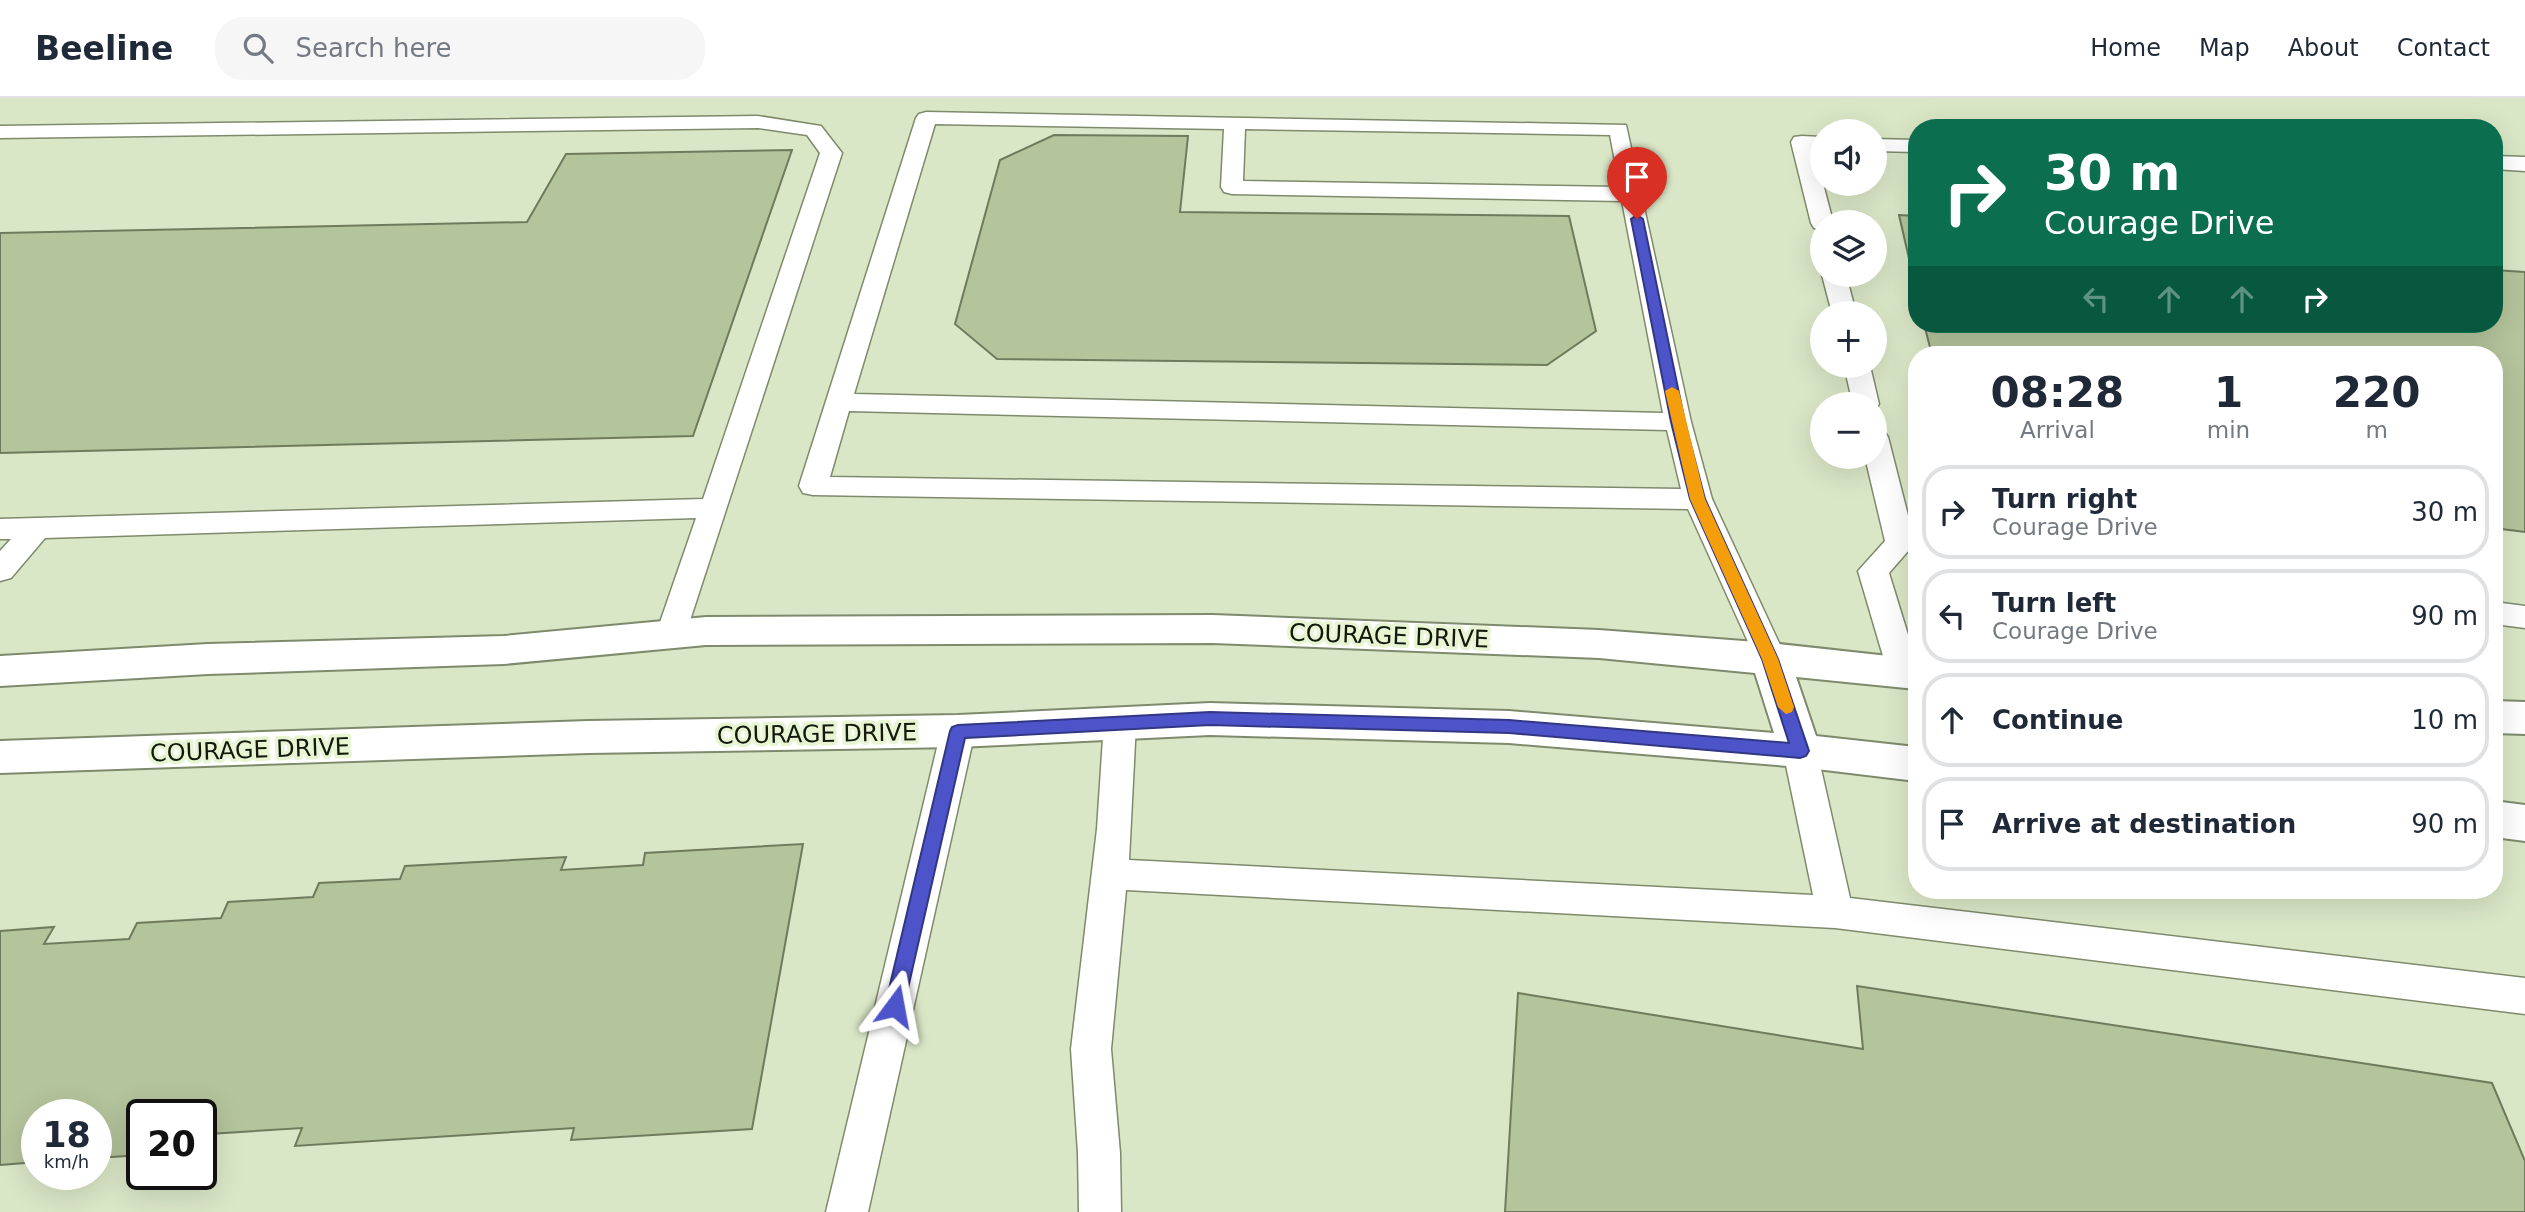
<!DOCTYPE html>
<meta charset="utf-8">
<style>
body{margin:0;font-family:"DejaVu Sans",sans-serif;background:#f6f6f7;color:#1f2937;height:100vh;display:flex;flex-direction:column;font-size:26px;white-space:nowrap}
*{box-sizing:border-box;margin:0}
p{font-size:23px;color:#747a83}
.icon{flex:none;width:38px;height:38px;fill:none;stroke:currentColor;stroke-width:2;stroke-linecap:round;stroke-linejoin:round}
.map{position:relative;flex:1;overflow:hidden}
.sheet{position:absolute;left:1908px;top:248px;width:595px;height:553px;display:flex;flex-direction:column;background:#fff;border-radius:28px;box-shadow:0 7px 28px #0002}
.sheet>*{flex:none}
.hud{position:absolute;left:1908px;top:21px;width:595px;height:214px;border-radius:28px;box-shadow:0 7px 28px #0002;background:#0b6e4f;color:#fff;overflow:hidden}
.tools{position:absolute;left:1810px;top:21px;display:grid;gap:14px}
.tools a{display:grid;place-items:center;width:77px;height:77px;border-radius:50%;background:#fff;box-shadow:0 7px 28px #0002;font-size:35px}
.speed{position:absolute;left:21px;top:1001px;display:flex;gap:14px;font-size:35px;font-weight:700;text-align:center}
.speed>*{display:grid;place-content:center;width:91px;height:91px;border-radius:50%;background:#fff;box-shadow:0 7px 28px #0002;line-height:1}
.speed small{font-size:18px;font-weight:400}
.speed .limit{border:4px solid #111;border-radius:10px;background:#fff;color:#111}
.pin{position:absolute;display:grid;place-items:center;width:60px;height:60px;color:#fff;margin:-72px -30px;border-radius:50% 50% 50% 0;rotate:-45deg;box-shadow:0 0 7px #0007}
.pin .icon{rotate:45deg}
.me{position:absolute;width:77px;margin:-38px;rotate:13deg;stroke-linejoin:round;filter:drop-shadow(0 0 5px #0008)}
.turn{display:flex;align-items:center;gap:24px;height:147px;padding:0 21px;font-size:32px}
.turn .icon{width:91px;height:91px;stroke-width:2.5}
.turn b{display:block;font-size:49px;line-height:60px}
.lanes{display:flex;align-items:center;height:66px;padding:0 21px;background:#0003;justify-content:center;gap:35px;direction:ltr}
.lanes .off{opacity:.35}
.eta{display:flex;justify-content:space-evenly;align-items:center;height:119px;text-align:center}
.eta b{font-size:42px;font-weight:700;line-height:49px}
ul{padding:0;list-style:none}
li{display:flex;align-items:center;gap:21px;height:94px;margin:0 14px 10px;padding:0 7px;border:4px solid #e0e1e3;border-radius:28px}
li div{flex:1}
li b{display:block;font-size:26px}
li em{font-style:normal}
header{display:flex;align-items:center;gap:42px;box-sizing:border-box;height:98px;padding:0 35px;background:#fff;border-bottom:2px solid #e0e1e3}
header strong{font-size:33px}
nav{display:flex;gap:38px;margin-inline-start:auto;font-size:24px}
.search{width:490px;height:63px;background:#f6f6f7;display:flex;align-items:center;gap:18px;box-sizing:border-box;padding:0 24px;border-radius:28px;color:#747a83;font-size:26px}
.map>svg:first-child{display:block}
.building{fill:#b4c49b;stroke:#6f7b5d;stroke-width:2}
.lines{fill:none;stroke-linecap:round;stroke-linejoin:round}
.service-casing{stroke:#7e8a6c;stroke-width:3}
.tertiary-casing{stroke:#7e8a6c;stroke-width:4}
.service{fill:#fff;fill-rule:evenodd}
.tertiary{fill:#fff;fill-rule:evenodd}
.route{fill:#4d54ca;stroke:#323783;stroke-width:2}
.slow{fill:#f59e0b}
.labels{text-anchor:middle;stroke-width:7;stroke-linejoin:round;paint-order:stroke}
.street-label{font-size:24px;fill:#14190d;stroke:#e7f5d3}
</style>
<header>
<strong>Beeline</strong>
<div class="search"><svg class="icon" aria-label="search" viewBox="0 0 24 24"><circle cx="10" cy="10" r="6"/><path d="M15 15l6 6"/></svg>Search here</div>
<nav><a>Home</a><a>Map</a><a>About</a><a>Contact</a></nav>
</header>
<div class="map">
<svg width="2525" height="1114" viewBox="0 0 2525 1114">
<rect width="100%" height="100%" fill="#dae7c6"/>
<g class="building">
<polygon points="1054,37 1188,38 1180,114 1569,118 1596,233 1547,267 997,261 955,226 1000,62"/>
<polygon points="792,52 693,338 0,355 0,135 527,124 566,56"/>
<polygon points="1899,117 1916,118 1916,191"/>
<polygon points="2494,172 2525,174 2525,434 2494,430 2494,257 1932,257 1924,226 2494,226"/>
<polygon points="803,746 752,1031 571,1042 574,1030 295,1048 302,1030 209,1036 201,1053 201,1017 142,1017 142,1057 96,1060 96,1017 37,1017 37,1064 0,1067 0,833 54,829 44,846 129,841 137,825 221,820 228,804 313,799 319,785 400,781 405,768 566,759 561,772 643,767 645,755"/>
<polygon points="1857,888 2492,985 2525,1063 2525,1114 1505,1114 1518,895 1863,951"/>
</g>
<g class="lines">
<g class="service-casing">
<g id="service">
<path d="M926,14l700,13 65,297 21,77 74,159 -5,8 -11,4 -11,-4 -71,-157 -875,-14 -10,-2 -4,-7 117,-368 3,-4zM935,26l289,5 -3,58 3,5 8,2 390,7 41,212 -809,-19zM1245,31l365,6 10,52 -377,-6zM849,313l818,19 14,59 -851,-12z"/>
<polygon points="758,18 821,28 842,55 683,544 672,548 661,544 656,536 696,420 45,440 11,480 0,483 0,453 11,441 0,441 0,421 703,401 820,55 807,37 758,30 0,40 0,28"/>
<polygon points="1802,38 1822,39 1822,51 1814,51 1833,124 1822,124 1822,132 1814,130 1811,125 1791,44 1794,39"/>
<polygon points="1874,41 1916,42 1916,54 1874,53"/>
<polygon points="2494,58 2525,59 2525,73 2494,71"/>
<polygon points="1822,177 1846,177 1856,215 1832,215"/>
<polygon points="1844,268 1870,268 1879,306 1875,312 1874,306 1853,306"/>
<polygon points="1874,330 1884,333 1888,339 1915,445 1889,475 1916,563 1916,582 1904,587 1893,584 1888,575 1858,473 1885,443 1865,359 1874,359"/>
<polygon points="2494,504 2525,508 2525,530 2494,526"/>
<polygon points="1120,612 1132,616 1136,625 1129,762 1813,797 1783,653 1788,644 1800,640 1812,644 1817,653 1850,800 2525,880 2525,916 1835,830 1126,792 1111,951 1120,1055 1121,1114 1079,1114 1078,1055 1071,951 1097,731 1104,625 1108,616"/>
<polygon points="958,620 970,624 975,633 868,1114 826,1114 941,633 946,624"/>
</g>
</g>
<g class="tertiary-casing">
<g id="tertiary">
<polygon points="1213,517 1599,532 1770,545 1916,561 1916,591 1796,579 1816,638 1916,649 1916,683 1800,669 1509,645 1210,637 958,649 588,655 0,675 0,643 588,623 958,617 1210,605 1509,613 1774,635 1755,575 1599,560 1213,545 706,547 504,566 208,576 0,588 0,558 208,546 504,538 706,519"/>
<polygon points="2494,603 2525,604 2525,636 2494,635"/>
<polygon points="2494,703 2525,707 2525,743 2494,739"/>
</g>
</g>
<use href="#service" class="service"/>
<use href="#tertiary" class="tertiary"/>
</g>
<polygon class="route" points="1637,117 1643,121 1685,324 1705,401 1778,561 1809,653 1806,658 1800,660 1509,635 1210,627 965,640 904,908 901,914 895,917 888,914 885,908 950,633 952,629 958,627 1210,614 1509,622 1789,645 1762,561 1690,401 1671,324 1631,121"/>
<polygon class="slow" points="1672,289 1679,293 1705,401 1778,561 1794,609 1792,614 1786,616 1778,609 1762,561 1690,401 1665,293"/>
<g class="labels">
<g class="street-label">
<text transform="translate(1389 538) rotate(2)" y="8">COURAGE DRIVE</text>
<text transform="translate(817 636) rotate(-1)" y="8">COURAGE DRIVE</text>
<text transform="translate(250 652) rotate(-2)" y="8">COURAGE DRIVE</text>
</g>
</g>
</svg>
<div class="tools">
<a><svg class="icon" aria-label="sound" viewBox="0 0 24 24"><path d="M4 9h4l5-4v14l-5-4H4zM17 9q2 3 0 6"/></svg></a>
<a><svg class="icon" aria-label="layers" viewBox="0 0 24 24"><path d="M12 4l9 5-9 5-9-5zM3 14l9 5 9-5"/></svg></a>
<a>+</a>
<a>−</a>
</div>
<div class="speed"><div>18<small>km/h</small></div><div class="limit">20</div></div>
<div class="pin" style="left:1637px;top:121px;background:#d93025"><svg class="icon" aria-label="arrive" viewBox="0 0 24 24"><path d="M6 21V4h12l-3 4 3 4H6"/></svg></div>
<svg class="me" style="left:895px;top:908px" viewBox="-20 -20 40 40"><path d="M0-17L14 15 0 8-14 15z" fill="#4d54ca" stroke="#fff" stroke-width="4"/></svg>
<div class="hud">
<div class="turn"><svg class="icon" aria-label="right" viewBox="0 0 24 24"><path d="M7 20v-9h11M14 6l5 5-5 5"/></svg><div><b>30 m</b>Courage Drive</div></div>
<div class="lanes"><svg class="icon off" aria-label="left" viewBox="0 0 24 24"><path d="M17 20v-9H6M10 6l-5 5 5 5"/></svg><svg class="icon off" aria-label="ahead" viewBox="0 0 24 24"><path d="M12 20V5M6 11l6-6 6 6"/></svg><svg class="icon off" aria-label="ahead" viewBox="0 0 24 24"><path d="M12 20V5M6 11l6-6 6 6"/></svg><svg class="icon" aria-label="right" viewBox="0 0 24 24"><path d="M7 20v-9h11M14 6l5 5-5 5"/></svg></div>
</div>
<section class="sheet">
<div class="eta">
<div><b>08:28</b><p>Arrival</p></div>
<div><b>1</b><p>min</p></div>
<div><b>220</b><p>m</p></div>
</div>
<ul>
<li><svg class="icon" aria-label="right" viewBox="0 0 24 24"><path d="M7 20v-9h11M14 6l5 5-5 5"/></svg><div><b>Turn right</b><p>Courage Drive</p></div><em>30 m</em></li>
<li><svg class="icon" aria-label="left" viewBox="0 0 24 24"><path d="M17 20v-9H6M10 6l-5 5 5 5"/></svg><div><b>Turn left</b><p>Courage Drive</p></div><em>90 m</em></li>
<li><svg class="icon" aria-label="ahead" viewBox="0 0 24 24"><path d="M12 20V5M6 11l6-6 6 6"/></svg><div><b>Continue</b></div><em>10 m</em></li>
<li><svg class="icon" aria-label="arrive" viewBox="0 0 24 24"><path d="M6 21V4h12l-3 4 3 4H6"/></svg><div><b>Arrive at destination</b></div><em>90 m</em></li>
</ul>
</section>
</div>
